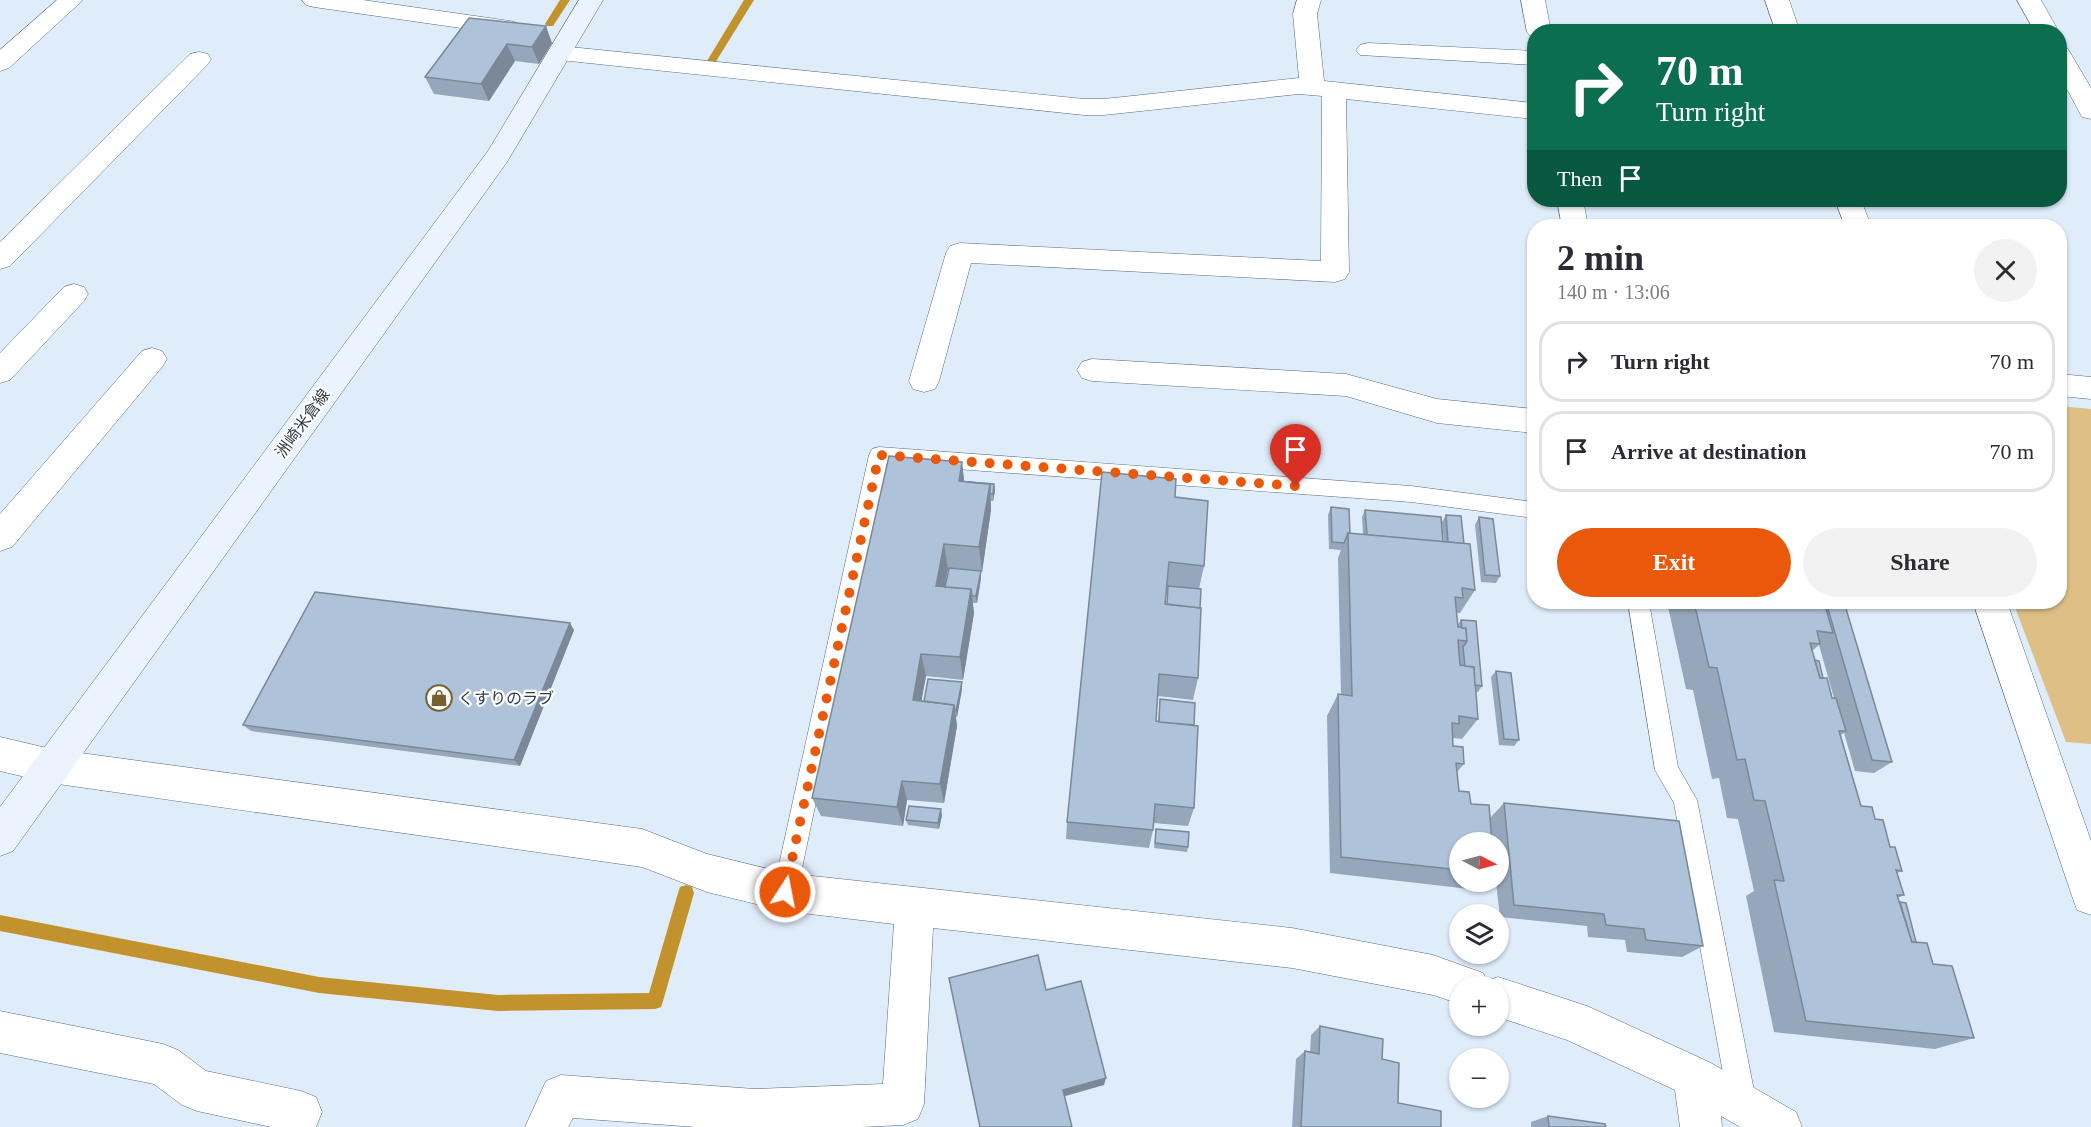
<!DOCTYPE html>
<meta charset="utf-8">
<style>
body{margin:0;font-family:"Times New Roman","Noto Sans JP",serif;background:#f2f2f3;color:#2b2b33;height:100vh;display:flex;flex-direction:column;font-size:22px;white-space:nowrap}
*{box-sizing:border-box;margin:0}
p{font-size:20px;color:#7c7c81}
.icon{flex:none;width:33px;height:33px;fill:none;stroke:currentColor;stroke-width:2;stroke-linecap:round;stroke-linejoin:round}
.map{position:relative;flex:1;overflow:hidden}
.side{position:absolute;left:1527px;top:219px;width:540px;height:390px;display:flex;flex-direction:column;background:#fff;border-radius:24px;box-shadow:0 2px 4px #0004}
.side>*{flex:none}
.guide{position:absolute;left:1527px;top:24px;width:540px;height:183px;border-radius:24px;box-shadow:0 2px 4px #0004;background:#0b6e4f;color:#fff;overflow:hidden}
.needle{width:39px;rotate:96deg}
.tools{position:absolute;left:1449px;top:832px;display:grid;gap:12px}
.tools a{display:grid;place-items:center;width:60px;height:60px;border-radius:50%;background:#fff;box-shadow:0 2px 4px #0004;font-size:30px}
.pin{position:absolute;display:grid;place-items:center;width:51px;height:51px;color:#fff;margin:-62px -26px;border-radius:50% 50% 50% 0;rotate:-45deg;box-shadow:0 0 6px #0007}
.pin .icon{rotate:45deg}
.me{position:absolute;width:66px;margin:-33px;rotate:11deg;stroke-linejoin:round;filter:drop-shadow(0 0 4px #0008)}
.turn{display:flex;align-items:center;gap:21px;height:126px;padding:0 30px;font-size:27px}
.turn .icon{width:78px;height:78px;stroke-width:2.5}
.turn b{display:block;font-size:42px;line-height:51px}
.then{display:flex;align-items:center;height:57px;padding:0 30px;background:#0003;gap:12px;font-size:22px}
.round{display:grid;place-items:center;flex:none;width:63px;height:63px;border-radius:32px;background:#f2f2f3}
.summary{display:flex;align-items:center;justify-content:space-between;height:102px;padding:0 30px}
h1{font-size:36px;font-weight:800;line-height:45px}
.cta{display:flex;gap:12px;margin-top:auto;padding:12px 30px}
.cta a{flex:1;height:69px;border-radius:36px;background:#ea580c;color:#fff;font-size:24px;font-weight:800;line-height:69px;text-align:center}
.cta a+a{background:#f2f2f3;color:#2b2b33}
ul{padding:0;list-style:none}
li{display:flex;align-items:center;gap:18px;height:81px;margin:0 12px 9px;padding:0 18px;border:3px solid #e1e1e2;border-radius:24px}
li div{flex:1}
li b{display:block;font-size:22px}
li em{font-style:normal}
.map>svg:first-child{display:block}
.green{fill:#debf86}
.lines{fill:none;stroke-linecap:round;stroke-linejoin:round}
.stream{fill:#c2922c;fill-rule:evenodd}
.lane-casing{stroke:#576a7e;stroke-width:1}
.street-casing{stroke:#576a7e;stroke-width:1}
.secondary-casing{stroke:#576a7e;stroke-width:1}
.lane{fill:#fff;fill-rule:evenodd}
.street{fill:#fff;fill-rule:evenodd}
.secondary{fill:#ebf4fe;fill-rule:evenodd}
.wall{fill:#96a7bb;fill-rule:evenodd}
.shaded-wall{fill:#7a8898}
.building{fill:#aec2d9;stroke:#7a8898;stroke-width:1.5}
.route{stroke:#ea580c;stroke-width:10;stroke-dasharray:0 18}
.labels{text-anchor:middle;stroke-width:4.5;stroke-linejoin:round;paint-order:stroke}
.street-label{font-size:16px;fill:#333c45;stroke:#fff}
.poi-label{font-size:16px;fill:#333c45;stroke:#fff;text-anchor:start}
</style>
<div class="map">
<svg width="2091" height="1127" viewBox="0 0 2091 1127">
<rect width="100%" height="100%" fill="#dfecfa"/>
<polygon class="green" points="2060,406 2091,409 2091,744 2066,742 2013,602 2060,602"/>
<g class="lines">
<g class="stream">
<polygon points="560,0 570,0 553,26 547,26 545,24"/>
<polygon points="744,0 754,0 715,63 709,63 707,61"/>
<polygon points="686,885 692,887 694,893 663,1001 661,1007 655,1009 498,1011 319,993 0,931 0,915 319,977 498,995 649,993 678,893 680,887"/>
</g>
<g class="lane-casing">
<g id="lane">
<polygon points="879,447 1411,486 1534,502 1534,518 1411,502 887,464 797,892 794,901 785,904 776,901 773,892 869,455 872,449"/>
<polygon points="1628,602 1649,602 1678,767 1697,800 1757,1106 1753,1116 1743,1120 1733,1116 1729,1106 1674,803 1655,770"/>
</g>
</g>
<g class="street-casing">
<g id="street">
<polygon points="57,0 83,0 9,68 0,71 0,50"/>
<polygon points="302,0 363,0 510,21 518,23 522,28 518,33 510,35 314,7 306,5"/>
<polygon points="1297,0 1321,0 1317,14 1324,81 1534,103 1534,119 1346,99 1349,272 1345,279 1335,282 971,263 939,381 935,389 924,392 913,389 909,381 946,253 950,246 960,243 1321,261 1322,96 1299,94 1104,115 1084,115 560,60 552,58 548,53 552,48 560,46 1084,99 1104,99 1299,78 1293,14"/>
<polygon points="1521,0 1545,0 1551,32 1534,32 1534,38 1531,37 1527,32"/>
<polygon points="1765,0 1789,0 1800,32 1776,32"/>
<polygon points="2017,0 2041,0 2059,32 2035,32"/>
<polygon points="1368,43 1534,51 1534,65 1360,55 1356,50 1360,45"/>
<polygon points="2060,47 2068,49 2091,88 2091,119 2082,117 2060,76"/>
<polygon points="199,52 208,54 211,59 208,64 10,266 0,269 0,242 190,54"/>
<polygon points="1557,200 1583,200 1588,226 1562,226"/>
<polygon points="1835,200 1861,200 1871,226 1845,226"/>
<polygon points="74,284 84,287 88,294 84,301 10,380 0,383 0,353 64,287"/>
<polygon points="152,348 162,351 167,359 162,367 12,547 0,551 0,514 142,351"/>
<polygon points="1092,359 1346,374 1437,399 1534,409 1534,433 1437,423 1346,396 1092,381 1082,378 1077,370 1082,362"/>
<polygon points="2060,374 2091,377 2091,399 2060,396"/>
<polygon points="1973,602 2007,602 2091,841 2091,915 2077,910 2072,896"/>
<polygon points="0,737 51,749 642,829 707,854 785,873 1292,928 1433,955 1483,973 1487,981 1498,977 1587,1006 1709,1062 1796,1112 1802,1127 1740,1127 1721,1116 1722,1127 1680,1127 1675,1090 1567,1040 1498,1017 1498,987 1460,987 1460,1004 1433,995 1292,968 933,928 924,1104 918,1119 903,1125 861,1127 696,1127 573,1118 568,1127 525,1127 546,1081 561,1075 755,1089 883,1084 894,924 785,911 707,892 642,867 51,783 0,771"/>
<polygon points="0,1011 163,1044 178,1050 206,1071 301,1091 316,1097 322,1112 316,1127 271,1127 197,1111 182,1105 154,1084 0,1053"/>
</g>
</g>
<g class="secondary-casing">
<polygon id="secondary" points="579,0 603,0 507,162 13,851 0,856 0,807 488,151"/>
</g>
<use href="#lane" class="lane"/>
<use href="#street" class="street"/>
<use href="#secondary" class="secondary"/>
</g>
<g class="wall">
<polygon points="469,18 552,43 539,64 515,61 489,101 434,94 425,77"/>
<path d="M962,462l2,19 30,3 1,7 -2,10h-2v9l-9,62h-1v6l-4,25h-4l1,10 -11,67 -37,-4 -5,25h3l38,-12 -5,28h-1l1,9 -13,77 -37,-3 -4,26 -82,-10 -9,-18zM948,569h1l-4,18 -1,-1z"/>
<path d="M1175,497l29,69 -5,23 -1,89 -5,22 -35,-4 -2,25 2,1 2,-23 34,26v83l-6,18 -34,-3 -1,7 -4,18 -83,-9 1,-17zM1167,587h1l-1,17h-2z"/>
<polygon points="1331,507 1350,534 1363,535 1362,517 1365,510 1444,542 1442,522 1446,515 1464,544 1475,590 1460,613 1456,613 1457,626 1461,620 1482,686 1478,692 1476,692 1478,719 1462,739 1453,738 1453,746 1464,764 1457,772 1459,791 1471,804 1490,818 1504,803 1703,946 1682,957 1627,952 1625,940 1588,937 1587,926 1500,917 1496,882 1498,882 1498,843 1460,843 1460,882 1486,882 1478,890 1330,873 1327,716 1338,694 1341,695 1338,558 1341,550 1329,549 1328,515"/>
<polygon points="1479,517 1500,576 1496,583 1481,582 1475,525"/>
<path d="M1667,602h177l48,160 -18,11 -19,-2 -11,-38 -3,2 20,71 14,13 27,52 -5,2 7,22 -6,3 18,44 17,22 41,74 -39,11 -161,-17 -28,-136 8,-5 -16,-72 -11,-1 -8,-40 -7,1 -19,-89 -7,-1zM1819,645l15,53h-2l-17,-38 -3,-9z"/>
<polygon points="574,630 520,766 251,731 243,725"/>
<polygon points="1496,671 1519,740 1514,746 1499,745 1491,677"/>
<polygon points="942,815 939,829 908,825 906,820"/>
<polygon points="1156,829 1188,847 1187,852 1154,848"/>
<polygon points="1320,1026 1382,1059 1398,1103 1441,1127 1292,1127 1296,1059 1305,1051 1310,1052 1311,1035"/>
<polygon points="1548,1116 1606,1127 1531,1127 1531,1122"/>
</g>
<g class="shaded-wall">
<polygon points="546,26 552,43 539,64 532,47"/>
<polygon points="507,44 515,61 489,101 481,84"/>
<polygon points="962,462 965,489 959,481"/>
<polygon points="990,484 991,510 982,572 979,547"/>
<polygon points="994,484 995,491 993,501 993,494"/>
<polygon points="944,544 948,569 940,610 936,586"/>
<polygon points="981,571 981,578 977,603 976,596"/>
<polygon points="971,589 974,613 963,680 960,657"/>
<polygon points="570,623 574,630 520,766 514,760"/>
<polygon points="921,654 926,676 918,721 913,700"/>
<polygon points="962,682 962,689 957,717 956,711"/>
<polygon points="954,705 957,726 944,803 940,784"/>
<polygon points="902,781 907,800 903,826 897,807"/>
<polygon points="941,809 942,815 939,829 938,823"/>
<polygon points="1106,1078 1104,1085 1062,1097 1063,1090"/>
</g>
<g class="building">
<polygon points="469,18 546,26 532,47 507,44 481,84 425,77"/>
<polygon points="889,456 962,462 959,481 990,484 979,547 944,544 936,586 971,589 960,657 921,654 913,700 954,705 940,784 902,781 897,807 812,798"/>
<polygon points="1102,472 1176,479 1175,497 1208,501 1204,566 1169,562 1165,604 1201,608 1198,678 1159,674 1156,721 1198,726 1194,808 1155,804 1153,830 1067,822"/>
<polygon points="967,482 994,484 993,494 990,494 990,484"/>
<polygon points="1331,507 1349,509 1350,534 1348,533 1344,543 1332,542"/>
<polygon points="1365,510 1441,517 1443,542 1367,535"/>
<polygon points="1446,515 1461,516 1464,544 1448,542"/>
<polygon points="1479,517 1493,519 1500,576 1485,575"/>
<polygon points="1348,533 1470,544 1475,590 1462,588 1463,598 1455,597 1458,627 1466,628 1467,641 1458,640 1460,665 1474,667 1478,719 1459,716 1459,724 1452,723 1453,746 1463,747 1464,764 1456,763 1459,791 1469,792 1471,804 1489,805 1492,843 1460,843 1460,870 1341,857 1338,694 1352,696"/>
<polygon points="949,568 981,571 976,596 972,596 971,589 945,587"/>
<polygon points="1168,586 1201,589 1200,608 1167,604"/>
<polygon points="315,592 570,623 514,760 243,725"/>
<polygon points="1694,602 1824,602 1833,633 1817,631 1820,644 1810,643 1820,678 1827,678 1832,698 1836,698 1846,731 1839,731 1861,806 1872,807 1875,819 1883,820 1890,847 1895,847 1902,871 1896,870 1904,895 1897,895 1912,942 1927,943 1933,964 1952,966 1974,1038 1806,1021 1774,880 1784,881 1765,801 1754,800 1745,759 1737,760 1717,668 1709,667"/>
<polygon points="1826,602 1844,602 1892,762 1872,760"/>
<polygon points="1461,620 1476,621 1482,686 1475,685 1474,667 1465,666 1463,647 1467,641 1466,628 1462,628"/>
<polygon points="1815,660 1819,661 1823,678 1820,678"/>
<polygon points="1496,671 1511,673 1519,740 1504,739"/>
<polygon points="928,679 962,682 956,711 955,711 954,705 924,701"/>
<polygon points="1160,699 1195,703 1194,725 1159,722"/>
<polygon points="1504,803 1679,821 1703,946 1646,940 1644,929 1606,925 1604,914 1514,905"/>
<polygon points="909,806 941,809 938,823 906,820"/>
<polygon points="1156,829 1189,832 1188,847 1155,843"/>
<polygon points="1900,902 1906,903 1916,942 1912,942"/>
<polygon points="1038,955 1046,990 1081,981 1106,1078 1063,1090 1072,1127 980,1127 949,978"/>
<polygon points="1320,1026 1383,1039 1382,1059 1399,1063 1398,1103 1441,1111 1441,1127 1301,1127 1305,1051 1319,1054"/>
<polygon points="1548,1116 1605,1124 1606,1127 1549,1127"/>
</g>
<g class="lines">
<polyline class="route" points="785,892 879,455 1296,486"/>
</g>
<defs>
<g id="shop-ring" transform="scale(1.35)"><circle r="9.5" fill="#fff" stroke="#785f30" stroke-width="1.5"/><path d="M-5-2.5h2.3a2.7 3.5 0 0 1 5.4 0H5L5.5 6h-11ZM-1.5-2.5h3a1.5 2.3 0 0 0-3 0Z" fill="#785f30"/></g>
</defs>
<g fill-rule="evenodd">
<use href="#shop-ring" x="439" y="698"/>
</g>
<g class="labels">
<g class="street-label">
<text transform="translate(302 423) rotate(-54)" y="6">洲崎米倉線</text>
</g>
<g class="poi-label">
<text x="458" y="704">くすりのラブ</text>
</g>
</g>
</svg>
<div class="tools">
<a><svg class="needle" viewBox="-14 -14 28 28"><path d="M0-13l5 13h-10z" fill="#e53935"/><path d="M0 13l5-13h-10z" fill="#7c7c81"/></svg></a>
<a><svg class="icon" aria-label="layers" viewBox="0 0 24 24"><path d="M12 4l9 5-9 5-9-5zM3 14l9 5 9-5"/></svg></a>
<a>+</a>
<a>−</a>
</div>
<div class="pin" style="left:1296px;top:486px;background:#d93025"><svg class="icon" aria-label="arrive" viewBox="0 0 24 24"><path d="M6 21V4h12l-3 4 3 4H6"/></svg></div>
<svg class="me" style="left:785px;top:892px" viewBox="-20 -20 40 40"><circle r="17" fill="#ea580c" stroke="#fff" stroke-width="3"/><path d="M0-11L8 9 0 5-8 9z" fill="#fff"/></svg>
<div class="guide">
<div class="turn"><svg class="icon" aria-label="right" viewBox="0 0 24 24"><path d="M7 20v-9h11M14 6l5 5-5 5"/></svg><div><b>70 m</b>Turn right</div></div>
<div class="then">Then<svg class="icon" aria-label="arrive" viewBox="0 0 24 24"><path d="M6 21V4h12l-3 4 3 4H6"/></svg></div>
</div>
<section class="side">
<div class="summary"><div><h1>2 min</h1><p>140 m · 13:06</p></div><a class="round"><svg class="icon" aria-label="close" viewBox="0 0 24 24"><path d="M6 6l12 12M18 6L6 18"/></svg></a></div>
<ul>
<li><svg class="icon" aria-label="right" viewBox="0 0 24 24"><path d="M7 20v-9h11M14 6l5 5-5 5"/></svg><div><b>Turn right</b></div><em>70 m</em></li>
<li><svg class="icon" aria-label="arrive" viewBox="0 0 24 24"><path d="M6 21V4h12l-3 4 3 4H6"/></svg><div><b>Arrive at destination</b></div><em>70 m</em></li>
</ul>
<div class="cta"><a>Exit</a><a>Share</a></div>
</section>
</div>
